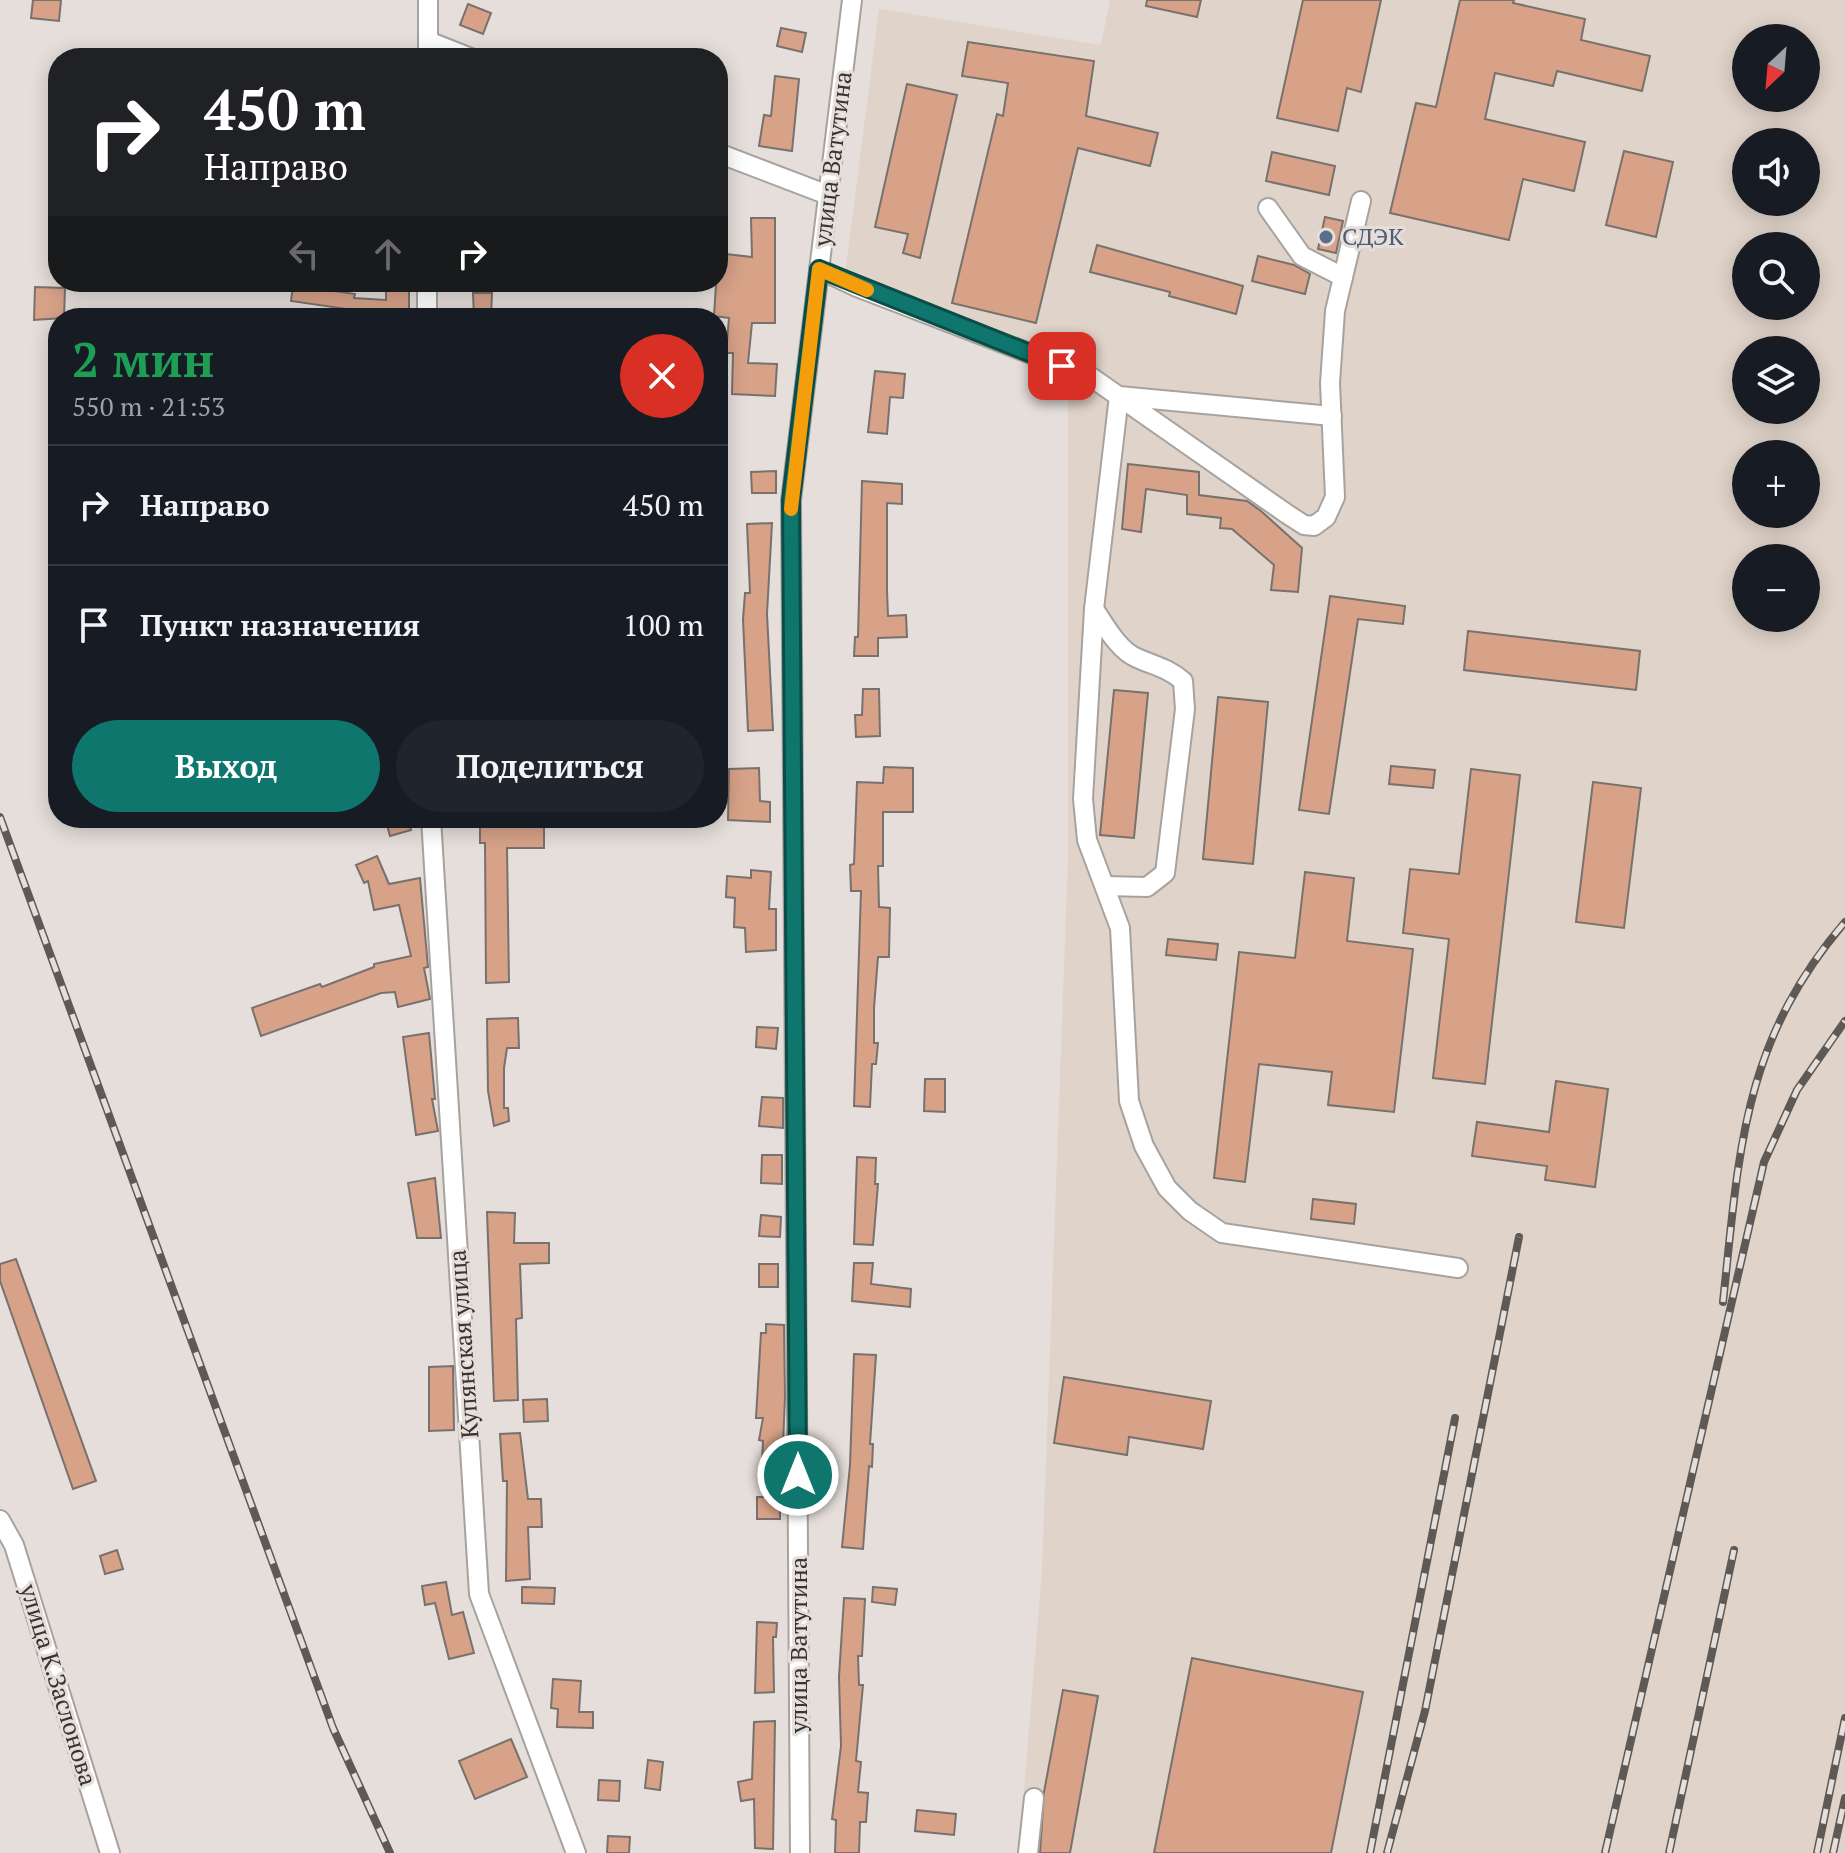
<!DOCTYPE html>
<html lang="ru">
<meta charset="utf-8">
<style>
body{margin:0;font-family:"PT Serif",serif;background:#20242c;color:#f1f3f6;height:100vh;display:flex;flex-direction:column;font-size:30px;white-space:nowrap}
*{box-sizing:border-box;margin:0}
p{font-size:26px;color:#9ea1a6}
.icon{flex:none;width:44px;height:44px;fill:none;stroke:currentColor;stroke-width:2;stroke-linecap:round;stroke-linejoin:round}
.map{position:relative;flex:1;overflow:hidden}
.side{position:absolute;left:48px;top:308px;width:680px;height:520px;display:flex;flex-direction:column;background:#171b24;border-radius:32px;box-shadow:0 4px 20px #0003}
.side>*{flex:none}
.banner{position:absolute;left:48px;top:48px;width:680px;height:244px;border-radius:32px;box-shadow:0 4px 20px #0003;background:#202124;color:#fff;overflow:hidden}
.needle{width:52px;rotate:206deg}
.buttons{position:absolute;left:1732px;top:24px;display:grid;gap:16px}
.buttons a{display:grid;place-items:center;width:88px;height:88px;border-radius:50%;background:#171b24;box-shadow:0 4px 20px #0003;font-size:40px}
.pin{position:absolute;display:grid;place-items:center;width:68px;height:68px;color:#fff;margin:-34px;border-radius:16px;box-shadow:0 4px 12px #0006}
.me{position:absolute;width:88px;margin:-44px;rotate:0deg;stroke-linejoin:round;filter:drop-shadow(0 0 6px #0008)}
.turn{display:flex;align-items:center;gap:28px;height:168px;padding:0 24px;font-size:36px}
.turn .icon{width:104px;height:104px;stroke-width:2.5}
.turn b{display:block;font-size:56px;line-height:68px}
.lanes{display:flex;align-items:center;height:76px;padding:0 24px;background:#0003;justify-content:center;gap:40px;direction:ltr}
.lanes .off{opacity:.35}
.round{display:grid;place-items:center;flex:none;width:84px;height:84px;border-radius:42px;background:#20242c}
.headline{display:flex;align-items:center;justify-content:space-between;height:136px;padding:0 24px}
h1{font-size:48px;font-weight:700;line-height:60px;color:#1e9e55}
.button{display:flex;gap:16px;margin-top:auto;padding:16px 24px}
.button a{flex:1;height:92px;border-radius:48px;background:#0f766e;color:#fff;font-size:32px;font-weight:700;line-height:92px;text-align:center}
.button a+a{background:#20242c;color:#f1f3f6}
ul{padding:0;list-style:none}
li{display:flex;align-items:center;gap:24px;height:120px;padding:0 24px;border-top:2px solid #363941}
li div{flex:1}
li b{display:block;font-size:30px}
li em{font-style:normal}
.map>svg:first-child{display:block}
.built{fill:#e0d3c9;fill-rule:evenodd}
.building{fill:#d7a288;stroke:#78716e;stroke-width:2}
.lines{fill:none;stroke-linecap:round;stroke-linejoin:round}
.minor-casing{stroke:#a8a29e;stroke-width:22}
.minor{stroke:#fff;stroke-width:18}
.rail-casing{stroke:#5c5956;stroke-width:8}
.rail{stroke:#e5deda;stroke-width:5;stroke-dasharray:15;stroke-linecap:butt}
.route-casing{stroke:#0a4d48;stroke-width:20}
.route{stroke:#0f766e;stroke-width:14}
.slow{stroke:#f59e0b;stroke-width:14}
.service-dot{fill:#5c6f8a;stroke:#e5deda;stroke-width:3}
.labels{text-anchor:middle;stroke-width:6;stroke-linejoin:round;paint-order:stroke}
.street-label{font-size:24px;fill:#373432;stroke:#e5deda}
.service-label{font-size:24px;fill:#4e5e75;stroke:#e5deda;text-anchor:start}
</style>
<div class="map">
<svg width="1845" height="1853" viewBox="0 0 1845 1853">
<rect width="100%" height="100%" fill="#e5deda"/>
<path class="built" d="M1110,0h735v1853h-826l23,-283 26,-711v-478l-225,-90 36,-282 222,36zM1746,38h60v60h-60zM1746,142h60v60h-60zM1746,246h60v60h-60zM1746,350h60v60h-60zM1746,454h60v60h-60zM1746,558h60v60h-60z"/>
<g class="building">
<polygon points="33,0 61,0 59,21 31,18"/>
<polygon points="1147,0 1201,0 1197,17 1146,6"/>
<polygon points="1303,0 1381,0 1361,92 1347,88 1338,131 1277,118"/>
<polygon points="1460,0 1514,0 1513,3 1585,19 1581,40 1650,56 1642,91 1557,71 1553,86 1495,73 1485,119 1585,142 1574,191 1523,179 1509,240 1390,213 1416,103 1436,107"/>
<polygon points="468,4 491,13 483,34 460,25"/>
<polygon points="781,28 806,33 802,52 777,46"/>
<polygon points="968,42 1094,61 1086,116 1158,133 1150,166 1078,148 1036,323 952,303 997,114 1003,116 1008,83 962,76"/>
<polygon points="775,76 799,79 792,151 759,146 764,115 771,116"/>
<polygon points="907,84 957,95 920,258 903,253 908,234 875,227"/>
<polygon points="1624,151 1673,162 1656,237 1606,225"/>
<polygon points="1272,152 1335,166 1329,195 1266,181"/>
<polygon points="1325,217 1343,221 1336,253 1318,249"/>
<polygon points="751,218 775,218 775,323 752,323 748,363 777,364 775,396 732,394 733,353 726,353 729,318 714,316 718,253 752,257"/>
<polygon points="1097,245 1243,286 1236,314 1169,296 1170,292 1090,272"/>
<polygon points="1258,256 1294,265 1310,274 1305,294 1252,281"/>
<polygon points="386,282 409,282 409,318 347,318 347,309 291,301 293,285 355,294 354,298 386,300"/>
<polygon points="35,287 65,288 64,318 34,320"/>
<polygon points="473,293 492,293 491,318 474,318"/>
<polygon points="875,371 905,374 903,398 890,397 887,434 868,432"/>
<polygon points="1128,464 1199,472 1199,495 1247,501 1261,511 1302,548 1298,592 1271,590 1274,565 1232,529 1220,528 1221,518 1187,514 1187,495 1146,489 1141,532 1122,529"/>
<polygon points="776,471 776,493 752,493 751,472"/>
<polygon points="862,481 902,484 902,504 887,503 887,590 888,616 906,615 907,637 878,638 878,656 854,656 855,637 858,637"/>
<polygon points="772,523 767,614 773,730 748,731 743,619 745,593 750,593 747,524"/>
<polygon points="1330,596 1405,606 1403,624 1358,619 1329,814 1299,810"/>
<polygon points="1468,631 1640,651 1636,690 1464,670"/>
<polygon points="863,689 879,689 880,736 856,737 855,715 862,715"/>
<polygon points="1114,690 1148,693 1134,838 1100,835"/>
<polygon points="1218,697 1268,702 1253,864 1203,859"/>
<polygon points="1391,766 1435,770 1433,788 1389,784"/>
<polygon points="884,767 913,768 913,812 883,812 883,866 878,866 879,907 890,908 889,957 878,957 874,1008 874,1043 878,1043 876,1064 872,1064 870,1107 854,1106 861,891 851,891 850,865 854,864 857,782 883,783"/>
<polygon points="759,768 760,801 770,802 770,822 728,820 729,769"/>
<polygon points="1471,769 1520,775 1485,1084 1433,1078 1449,939 1403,933 1410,869 1459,874"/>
<polygon points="1593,782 1641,788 1624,928 1576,922"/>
<polygon points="385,818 408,818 411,830 390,836"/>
<polygon points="480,818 497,818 500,827 544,827 544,848 507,848 509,982 486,983 485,843 480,843"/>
<polygon points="377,856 389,884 420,878 428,967 424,968 430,999 398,1007 395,992 381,993 261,1036 252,1008 320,984 322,987 374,967 374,964 411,956 399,905 374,910 368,881 364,883 356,865"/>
<polygon points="751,870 771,872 769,909 776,909 776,950 746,952 745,928 734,927 735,898 726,897 727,876 751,878"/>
<polygon points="1305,872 1354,878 1347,941 1413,949 1394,1112 1328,1105 1332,1072 1259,1064 1245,1182 1214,1178 1239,952 1295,958"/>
<polygon points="1168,939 1218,944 1216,960 1166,955"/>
<polygon points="518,1018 519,1048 507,1048 504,1068 504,1108 508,1108 509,1121 494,1126 488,1091 487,1019"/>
<polygon points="757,1027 778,1028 776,1049 756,1047"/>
<polygon points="429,1033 435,1099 432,1099 438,1131 416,1135 403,1037"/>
<polygon points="925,1079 945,1079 945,1112 924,1111"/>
<polygon points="1556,1081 1608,1089 1595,1187 1545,1180 1547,1166 1472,1156 1477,1122 1549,1132"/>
<polygon points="762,1097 783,1098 783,1128 759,1126"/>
<polygon points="762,1155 782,1155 782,1184 761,1183"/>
<polygon points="857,1157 876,1158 875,1184 878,1184 873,1245 854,1244"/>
<polygon points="435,1178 441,1238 417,1238 408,1183"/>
<polygon points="1313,1199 1356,1204 1354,1224 1311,1219"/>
<polygon points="487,1212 515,1213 514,1243 549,1243 549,1263 520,1264 522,1318 516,1319 518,1400 494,1401"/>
<polygon points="761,1215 781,1217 780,1237 759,1236"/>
<polygon points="16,1259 96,1481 73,1489 0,1281 0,1264"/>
<polygon points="854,1263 873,1263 871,1284 911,1289 910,1307 852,1301"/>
<rect x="759" y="1264" width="19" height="23"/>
<polygon points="766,1324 784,1325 785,1397 783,1445 779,1444 777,1463 762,1463 763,1441 759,1440 763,1418 756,1418 761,1333 766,1333"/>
<polygon points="854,1354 876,1355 870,1444 873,1444 872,1467 869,1466 863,1549 842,1547 850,1465"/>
<polygon points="453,1366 454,1430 429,1431 429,1367"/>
<polygon points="1064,1377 1211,1401 1203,1449 1129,1437 1127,1455 1054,1443"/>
<polygon points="547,1399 548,1421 524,1422 523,1400"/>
<polygon points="520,1433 528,1499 541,1499 542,1527 528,1527 530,1579 506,1581 507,1481 503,1481 500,1434"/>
<rect x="757" y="1497" width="23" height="22"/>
<polygon points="117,1550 123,1569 105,1574 100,1556"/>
<polygon points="446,1582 452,1615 463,1612 474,1653 449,1659 435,1603 425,1605 422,1586"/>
<polygon points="522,1587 555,1588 554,1604 522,1603"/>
<polygon points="873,1587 897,1589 895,1605 872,1602"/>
<polygon points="844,1598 865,1599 862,1656 858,1656 859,1685 863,1685 856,1761 861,1762 858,1792 868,1793 866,1822 860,1822 859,1853 835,1853 836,1820 832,1819 841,1746 839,1677"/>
<polygon points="757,1622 777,1623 776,1637 773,1637 774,1692 755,1693"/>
<polygon points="1192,1658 1363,1692 1331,1853 1154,1853"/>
<polygon points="553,1679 581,1681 579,1712 593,1712 593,1728 557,1727 558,1709 551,1708"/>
<polygon points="1063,1690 1098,1696 1070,1853 1040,1853 1044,1792"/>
<polygon points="775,1721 773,1849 755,1848 754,1799 741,1801 738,1782 752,1779 754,1722"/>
<polygon points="511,1739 527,1777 475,1799 459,1761"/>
<polygon points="648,1760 663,1762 660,1790 645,1788"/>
<polygon points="599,1780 620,1781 619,1801 598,1800"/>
<polygon points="917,1810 956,1814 954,1835 915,1831"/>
<polygon points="608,1836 630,1837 629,1853 607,1853"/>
</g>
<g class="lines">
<g class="minor-casing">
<g id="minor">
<polyline points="428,0 428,58"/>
<polyline points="428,41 471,58"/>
<polyline points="718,153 828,195"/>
<polyline points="1268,208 1302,256 1343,277"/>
<polyline points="819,269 857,287 1091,377 1287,514 1304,525 1314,526 1326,517 1335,497 1330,383 1335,311 1361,201"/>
<polyline points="427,318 427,282"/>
<polyline points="1332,416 1119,396 1094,609 1083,799 1087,840 1120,928 1129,1101 1144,1146 1167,1188 1190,1211 1222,1233 1458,1268"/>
<path d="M1094,609c11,16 24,41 43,49 18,8 31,10 46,23l2,28 -20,164 -18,14 -42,-1"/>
<polyline points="431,818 479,1594 576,1853"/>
<polyline points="0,1520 14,1545 110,1853"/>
<polyline points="800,1853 791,500 852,0"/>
<polyline points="1028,1853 1034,1798"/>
</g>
</g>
<use href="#minor" class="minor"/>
<g class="rail-casing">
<g id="rail">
<polyline points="0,817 333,1728 390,1853"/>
<path d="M1723,1302c16,-149 19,-260 122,-380"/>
<polyline points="1370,1853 1455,1418"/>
<polyline points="1387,1853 1425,1711 1519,1237"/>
<polyline points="1605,1853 1764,1162 1797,1090 1845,1021"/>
<polyline points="1669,1853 1734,1550"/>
<polyline points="1817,1853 1845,1718"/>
<polyline points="1833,1853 1845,1798"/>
</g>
</g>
<use href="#rail" class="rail"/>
</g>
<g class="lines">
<g class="route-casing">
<polyline id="route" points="798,1475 791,500 819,269 1062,366"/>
</g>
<use href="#route" class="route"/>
<polyline class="slow" points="791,509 819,269 867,290"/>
</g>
<circle class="service-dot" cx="1326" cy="237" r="8"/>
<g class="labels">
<g class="street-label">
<text transform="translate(833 159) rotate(-83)" y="8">улица Ватутина</text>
<text transform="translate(464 1344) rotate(-94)" y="8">Купянская улица</text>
<text transform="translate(799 1645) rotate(-90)" y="8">улица Ватутина</text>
<text transform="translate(58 1685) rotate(73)" y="8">улица К.Заслонова</text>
</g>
<g class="service-label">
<text x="1342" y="245">СДЭК</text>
</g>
</g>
</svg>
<div class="buttons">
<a><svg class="needle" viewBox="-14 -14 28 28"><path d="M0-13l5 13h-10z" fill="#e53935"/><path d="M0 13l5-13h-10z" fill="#9ea1a6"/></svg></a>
<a><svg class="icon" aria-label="sound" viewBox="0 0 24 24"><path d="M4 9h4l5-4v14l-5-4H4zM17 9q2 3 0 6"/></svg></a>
<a><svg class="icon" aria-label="search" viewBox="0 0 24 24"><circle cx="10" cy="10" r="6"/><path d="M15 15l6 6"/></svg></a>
<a><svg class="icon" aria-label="layers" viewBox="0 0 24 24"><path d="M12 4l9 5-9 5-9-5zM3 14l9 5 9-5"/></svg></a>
<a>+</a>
<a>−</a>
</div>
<div class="pin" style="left:1062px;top:366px;background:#d93025"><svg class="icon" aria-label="arrive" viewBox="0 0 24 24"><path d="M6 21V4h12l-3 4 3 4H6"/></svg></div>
<svg class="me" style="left:798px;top:1475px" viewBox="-20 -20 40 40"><circle r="17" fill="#0f766e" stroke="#fff" stroke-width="3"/><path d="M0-11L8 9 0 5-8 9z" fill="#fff"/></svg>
<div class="banner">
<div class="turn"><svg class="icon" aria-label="right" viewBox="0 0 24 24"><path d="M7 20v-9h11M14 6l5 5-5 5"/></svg><div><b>450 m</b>Направо</div></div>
<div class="lanes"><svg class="icon off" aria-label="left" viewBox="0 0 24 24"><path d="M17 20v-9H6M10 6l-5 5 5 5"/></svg><svg class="icon off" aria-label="ahead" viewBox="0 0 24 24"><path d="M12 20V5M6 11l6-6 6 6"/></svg><svg class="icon" aria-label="right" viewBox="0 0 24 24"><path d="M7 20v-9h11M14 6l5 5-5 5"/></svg></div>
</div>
<section class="side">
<div class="headline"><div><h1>2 мин</h1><p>550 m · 21:53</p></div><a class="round" style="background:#d93025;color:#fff"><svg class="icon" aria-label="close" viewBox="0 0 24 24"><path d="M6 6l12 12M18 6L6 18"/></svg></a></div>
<ul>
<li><svg class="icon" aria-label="right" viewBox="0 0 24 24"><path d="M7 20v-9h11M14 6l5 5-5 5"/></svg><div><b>Направо</b></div><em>450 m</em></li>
<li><svg class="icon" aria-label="arrive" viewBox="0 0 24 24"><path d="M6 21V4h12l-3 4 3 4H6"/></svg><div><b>Пункт назначения</b></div><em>100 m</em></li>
</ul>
<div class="button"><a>Выход</a><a>Поделиться</a></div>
</section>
</div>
